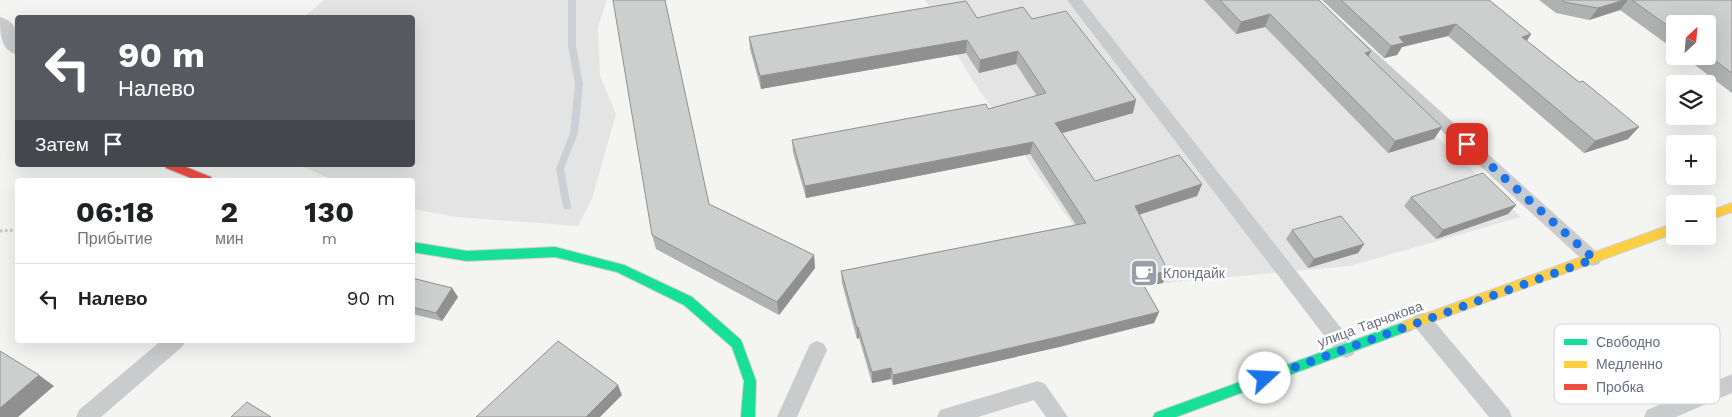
<!DOCTYPE html>
<html lang="ru">
<meta charset="utf-8">
<style>
body{margin:0;font-family:"Work Sans",sans-serif;background:#f6f6f6;color:#202124;height:100vh;display:flex;flex-direction:column;font-size:19px;white-space:nowrap}
*{box-sizing:border-box;margin:0}
p{font-size:16px;color:#757577}
.icon{flex:none;width:28px;height:28px;fill:none;stroke:currentColor;stroke-width:2;stroke-linecap:round;stroke-linejoin:round}
.map{position:relative;flex:1;overflow:hidden}
.sheet{position:absolute;left:15px;top:178px;width:400px;height:165px;display:flex;flex-direction:column;background:#fff;border-radius:5px;box-shadow:0 5px 20px #0002}
.sheet>*{flex:none}
.guide{position:absolute;left:15px;top:15px;width:400px;height:152px;border-radius:5px;box-shadow:0 5px 20px #0002;background:#56595f;color:#fff;overflow:hidden}
.needle{width:32px;rotate:26deg}
.tools{position:absolute;left:1666px;top:15px;display:grid;gap:10px}
.tools a{display:grid;place-items:center;width:50px;height:50px;border-radius:5px;background:#fff;box-shadow:0 5px 20px #0002;font-size:25px}
.pin{position:absolute;display:grid;place-items:center;width:42px;height:42px;color:#fff;margin:-21px;border-radius:10px;box-shadow:0 2px 8px #0006}
.me{position:absolute;width:55px;margin:-28px;rotate:70deg;stroke-linejoin:round;filter:drop-shadow(0 0 4px #0008)}
.turn{display:flex;align-items:center;gap:18px;height:105px;padding:0 20px;font-size:22px}
.turn .icon{width:65px;height:65px;stroke-width:2.5}
.turn b{display:block;font-size:35px;line-height:42px}
.then{display:flex;align-items:center;height:48px;padding:0 20px;background:#0003;gap:10px;font-size:19px}
.eta{display:flex;justify-content:space-evenly;align-items:center;height:85px;text-align:center}
.eta b{font-size:30px;font-weight:700;line-height:35px}
ul{padding:0;list-style:none}
li{display:flex;align-items:center;gap:15px;height:70px;padding:0 20px;border-top:1px solid #e0e0e0}
li div{flex:1}
li b{display:block;font-size:19px}
li em{font-style:normal}
.map>svg:first-child{display:block}
.built{fill:#e4e4e5}
.lines{fill:none;stroke-linecap:round;stroke-linejoin:round}
.stream{fill:#ccd0d5;fill-rule:evenodd}
.fast-casing{stroke:#d0d0d1;stroke-width:2}
.slow-casing{stroke:#d0d0d1;stroke-width:2}
.jam-casing{stroke:#d0d0d1;stroke-width:2}
.path{stroke:#c8c8c8;stroke-width:3;stroke-dasharray:2.5 2.5;stroke-linecap:butt}
.lane{fill:#cacbcc;fill-rule:evenodd}
.street{fill:#cacbcc;fill-rule:evenodd}
.fast{fill:#16e098;fill-rule:evenodd}
.slow{fill:#ffcf43;fill-rule:evenodd}
.jam{fill:#f24e42;fill-rule:evenodd}
.wall{fill:#b0b1b1}
.shaded-wall{fill:#909090}
.building{fill:#cdcece;stroke:#909090}
.route{stroke:#1a73e8;stroke-width:9;stroke-dasharray:0 16.2}
.labels{text-anchor:middle;stroke-width:5;stroke-linejoin:round;paint-order:stroke}
.poi-label{font-size:14px;fill:#676f80;stroke:#fff;text-anchor:start}
.street-label{font-size:14px;fill:#676f80;stroke:#fff}
.key{fill:#fff;stroke:#d1d4d9;stroke-width:1}
.key-label{font-size:14px;fill:#676f80}
</style>
<div class="map">
<svg width="1732" height="417" viewBox="0 0 1732 417">
<rect width="100%" height="100%" fill="#f4f4f3"/>
<g class="built">
<polygon points="324,0 607,0 598,27 600,75 616,114 592,199 578,226 456,217 413,209 412,180 333,180 299,165 412,165 412,18 304,17"/>
<polygon points="925,0 1294,0 1521,217 1350,266 1165,283 1152,253 1081,237 971,78"/>
</g>
<g class="lines">
<polygon class="stream" points="568,0 576,0 576,46 583,84 578,133 564,169 571,207 570,209 564,209 563,207 556,169 570,133 575,84 568,46"/>
<g class="fast-casing">
<g id="fast">
<polygon points="412,242 467,251 555,247 624,265 692,297 741,340 756,381 755,417 741,417 744,381 732,347 684,305 617,272 555,257 467,261 412,252"/>
<polygon points="1407,321 1411,322 1413,326 1411,330 1176,417 1153,417 1155,413 1160,411"/>
</g>
</g>
<g class="slow-casing">
<g id="slow">
<polygon points="1732,203 1732,212 1708,220 1708,212"/>
<polygon points="1675,223 1675,233 1407,331 1403,330 1401,326 1403,322"/>
</g>
</g>
<g class="jam-casing">
<polygon id="jam" points="165,165 181,165 211,177 212,180 196,180 166,168"/>
</g>
<polyline class="path" points="0,231 18,230"/>
<g class="lane">
<polygon points="1067,0 1082,0 1353,343 1356,349 1353,355 1346,358 1339,355"/>
<polygon points="1351,34 1356,35 1599,254 1602,259 1599,264 1593,266 1587,264 1346,43 1344,39 1346,35"/>
<polygon points="1422,313 1429,315 1509,410 1512,417 1489,417 1415,327 1412,321 1415,315"/>
<polygon points="162,340 186,340 183,346 101,417 76,417 79,410"/>
<polygon points="817,341 824,344 827,350 797,417 777,417 810,344"/>
<polygon points="1732,374 1732,393 1676,417 1644,417 1647,410"/>
<polygon points="1038,381 1045,384 1068,417 1046,417 1034,400 978,417 937,417 940,410 947,408"/>
</g>
<path class="street" d="M0,17c20,6 18,20 18,38 -18,-5 -18,-21 -18,-38z"/>
<use href="#fast" class="fast"/>
<use href="#slow" class="slow"/>
<use href="#jam" class="jam"/>
</g>
<g class="wall">
<polygon points="1204,0 1319,0 1371,51 1368,56 1442,127 1434,139 1388,153 1265,27 1236,34"/>
<polygon points="1322,0 1489,0 1531,34 1527,41 1579,82 1639,127 1628,139 1584,153 1448,36 1402,47 1397,55 1384,58"/>
<polygon points="1539,0 1732,0 1732,93 1683,56 1708,56 1708,24 1675,24 1675,50 1620,10 1589,20 1556,13"/>
<polygon points="977,18 1032,19 1133,113 1062,133 1095,181 1202,184 1197,196 1139,215 1163,283 1144,286 1159,312 1154,323 1059,347 893,385 891,379 872,383 859,338 857,339 842,283 841,271 1076,225 1030,154 806,198 793,152 792,140 988,109 1037,96 1016,64 979,73 966,53 761,89 750,49 749,37"/>
<polygon points="1411,197 1516,205 1508,214 1436,239 1404,206"/>
<polygon points="709,204 814,255 815,268 779,315 656,249 652,235"/>
<polygon points="1292,230 1364,244 1358,253 1308,268 1286,239"/>
<polygon points="412,278 452,288 458,297 442,321 412,314"/>
</g>
<g class="shaded-wall">
<polygon points="1624,0 1628,0 1620,10 1589,20 1598,8"/>
<polygon points="1270,14 1265,27 1236,34 1241,22"/>
<polygon points="1456,24 1448,36 1402,47 1397,55 1384,58 1391,46 1399,37"/>
<polygon points="1531,34 1523,46 1522,37"/>
<polygon points="967,40 966,53 761,89 760,76"/>
<polygon points="1018,51 1016,64 979,73 980,60"/>
<polygon points="1371,51 1365,63 1365,53"/>
<polygon points="1136,100 1133,113 1052,136 1055,123"/>
<polygon points="1442,127 1434,139 1388,153 1395,141"/>
<polygon points="1639,127 1628,139 1584,153 1595,141"/>
<polygon points="1033,142 1030,154 806,198 805,186"/>
<polygon points="1202,184 1197,196 1131,217 1135,206"/>
<polygon points="1516,205 1508,214 1436,239 1443,230"/>
<polygon points="1364,244 1358,253 1308,268 1314,259"/>
<polygon points="814,255 815,268 779,315 777,302"/>
<polygon points="1168,271 1163,283 1134,288 1139,277"/>
<polygon points="452,288 458,297 442,321 436,313"/>
<polygon points="1159,312 1154,323 1059,347 893,385 893,375"/>
<polygon points="858,327 859,338 857,339 857,328"/>
<polygon points="891,368 891,379 872,383 872,372"/>
<polygon points="39,375 54,386 18,417 0,417 0,408"/>
<polygon points="618,385 622,395 600,417 586,417"/>
</g>
<g class="building">
<polygon points="613,0 665,0 709,204 814,255 777,302 652,235"/>
<polygon points="1220,0 1319,0 1371,51 1365,53 1442,127 1395,141 1270,14 1241,22"/>
<polygon points="1341,0 1489,0 1531,34 1522,37 1579,82 1583,81 1639,127 1595,141 1456,24 1399,37 1404,43 1391,46"/>
<polygon points="1562,0 1624,0 1598,8 1564,2"/>
<polygon points="1632,0 1732,0 1732,73 1708,55 1708,24 1675,24 1675,31"/>
<polygon points="966,1 977,18 1023,7 1032,19 1066,11 1136,100 1055,123 1095,181 1179,155 1202,184 1135,206 1168,271 1139,277 1159,312 1062,336 893,375 891,368 872,372 858,327 857,328 841,271 1086,223 1033,142 805,186 792,140 986,104 988,109 1046,93 1018,51 980,60 967,40 760,76 749,37"/>
<polygon points="1483,173 1516,205 1443,230 1411,197"/>
<polygon points="1341,216 1364,244 1314,259 1292,230"/>
<polygon points="412,278 452,288 436,313 412,307"/>
<polygon points="558,341 618,385 586,417 476,417"/>
<polygon points="0,351 39,375 0,408"/>
<polygon points="247,402 271,417 231,417"/>
</g>
<g class="lines">
<polyline class="route" points="1265,378 1594,259 1467,144"/>
</g>
<defs>
<g id="cafe-square" transform="scale(1.4375)"><rect x="-9" y="-9" width="18" height="18" rx="4" fill="#989ea8" stroke="#fff"/><path d="M-5.5-4.5H6V0H3Q3 3.5 0 3.5H-2.5Q-5.5 3.5-5.5 0ZM3-3.2v2h1.7v-2ZM-6 4.5H4V6H-6Z" fill="#fff"/></g>
</defs>
<g fill-rule="evenodd">
<use href="#cafe-square" x="1144" y="273"/>
</g>
<g class="labels">
<g class="poi-label">
<text x="1163" y="278">Клондайк</text>
</g>
<g class="street-label">
<text transform="translate(1370 324) rotate(-20)" y="5">улица Тарчокова</text>
</g>
</g>
<rect x="1554" y="324" width="166" height="80" rx="8" class="key"/>
<rect x="1564" y="339" width="23" height="6" fill="#16e098"/>
<rect x="1564" y="361" width="23" height="7" fill="#ffcf43"/>
<rect x="1564" y="384" width="23" height="6" fill="#f24e42"/>
<g class="key-label">
<text x="1596" y="347">Свободно</text>
<text x="1596" y="369">Медленно</text>
<text x="1596" y="392">Пробка</text>
</g>
</svg>
<div class="tools">
<a><svg class="needle" viewBox="-14 -14 28 28"><path d="M0-13l5 13h-10z" fill="#e53935"/><path d="M0 13l5-13h-10z" fill="#757577"/></svg></a>
<a><svg class="icon" aria-label="layers" viewBox="0 0 24 24"><path d="M12 4l9 5-9 5-9-5zM3 14l9 5 9-5"/></svg></a>
<a>+</a>
<a>−</a>
</div>
<div class="pin" style="left:1467px;top:144px;background:#d93025"><svg class="icon" aria-label="arrive" viewBox="0 0 24 24"><path d="M6 21V4h12l-3 4 3 4H6"/></svg></div>
<svg class="me" style="left:1265px;top:378px" viewBox="-20 -20 40 40"><circle r="19" fill="#fff"/><path d="M0-13L10 11 0 6-10 11z" fill="#1a73e8"/></svg>
<div class="guide">
<div class="turn"><svg class="icon" aria-label="left" viewBox="0 0 24 24"><path d="M17 20v-9H6M10 6l-5 5 5 5"/></svg><div><b>90 m</b>Налево</div></div>
<div class="then">Затем<svg class="icon" aria-label="arrive" viewBox="0 0 24 24"><path d="M6 21V4h12l-3 4 3 4H6"/></svg></div>
</div>
<section class="sheet">
<div class="eta">
<div><b>06:18</b><p>Прибытие</p></div>
<div><b>2</b><p>мин</p></div>
<div><b>130</b><p>m</p></div>
</div>
<ul>
<li><svg class="icon" aria-label="left" viewBox="0 0 24 24"><path d="M17 20v-9H6M10 6l-5 5 5 5"/></svg><div><b>Налево</b></div><em>90 m</em></li>
</ul>
</section>
</div>
